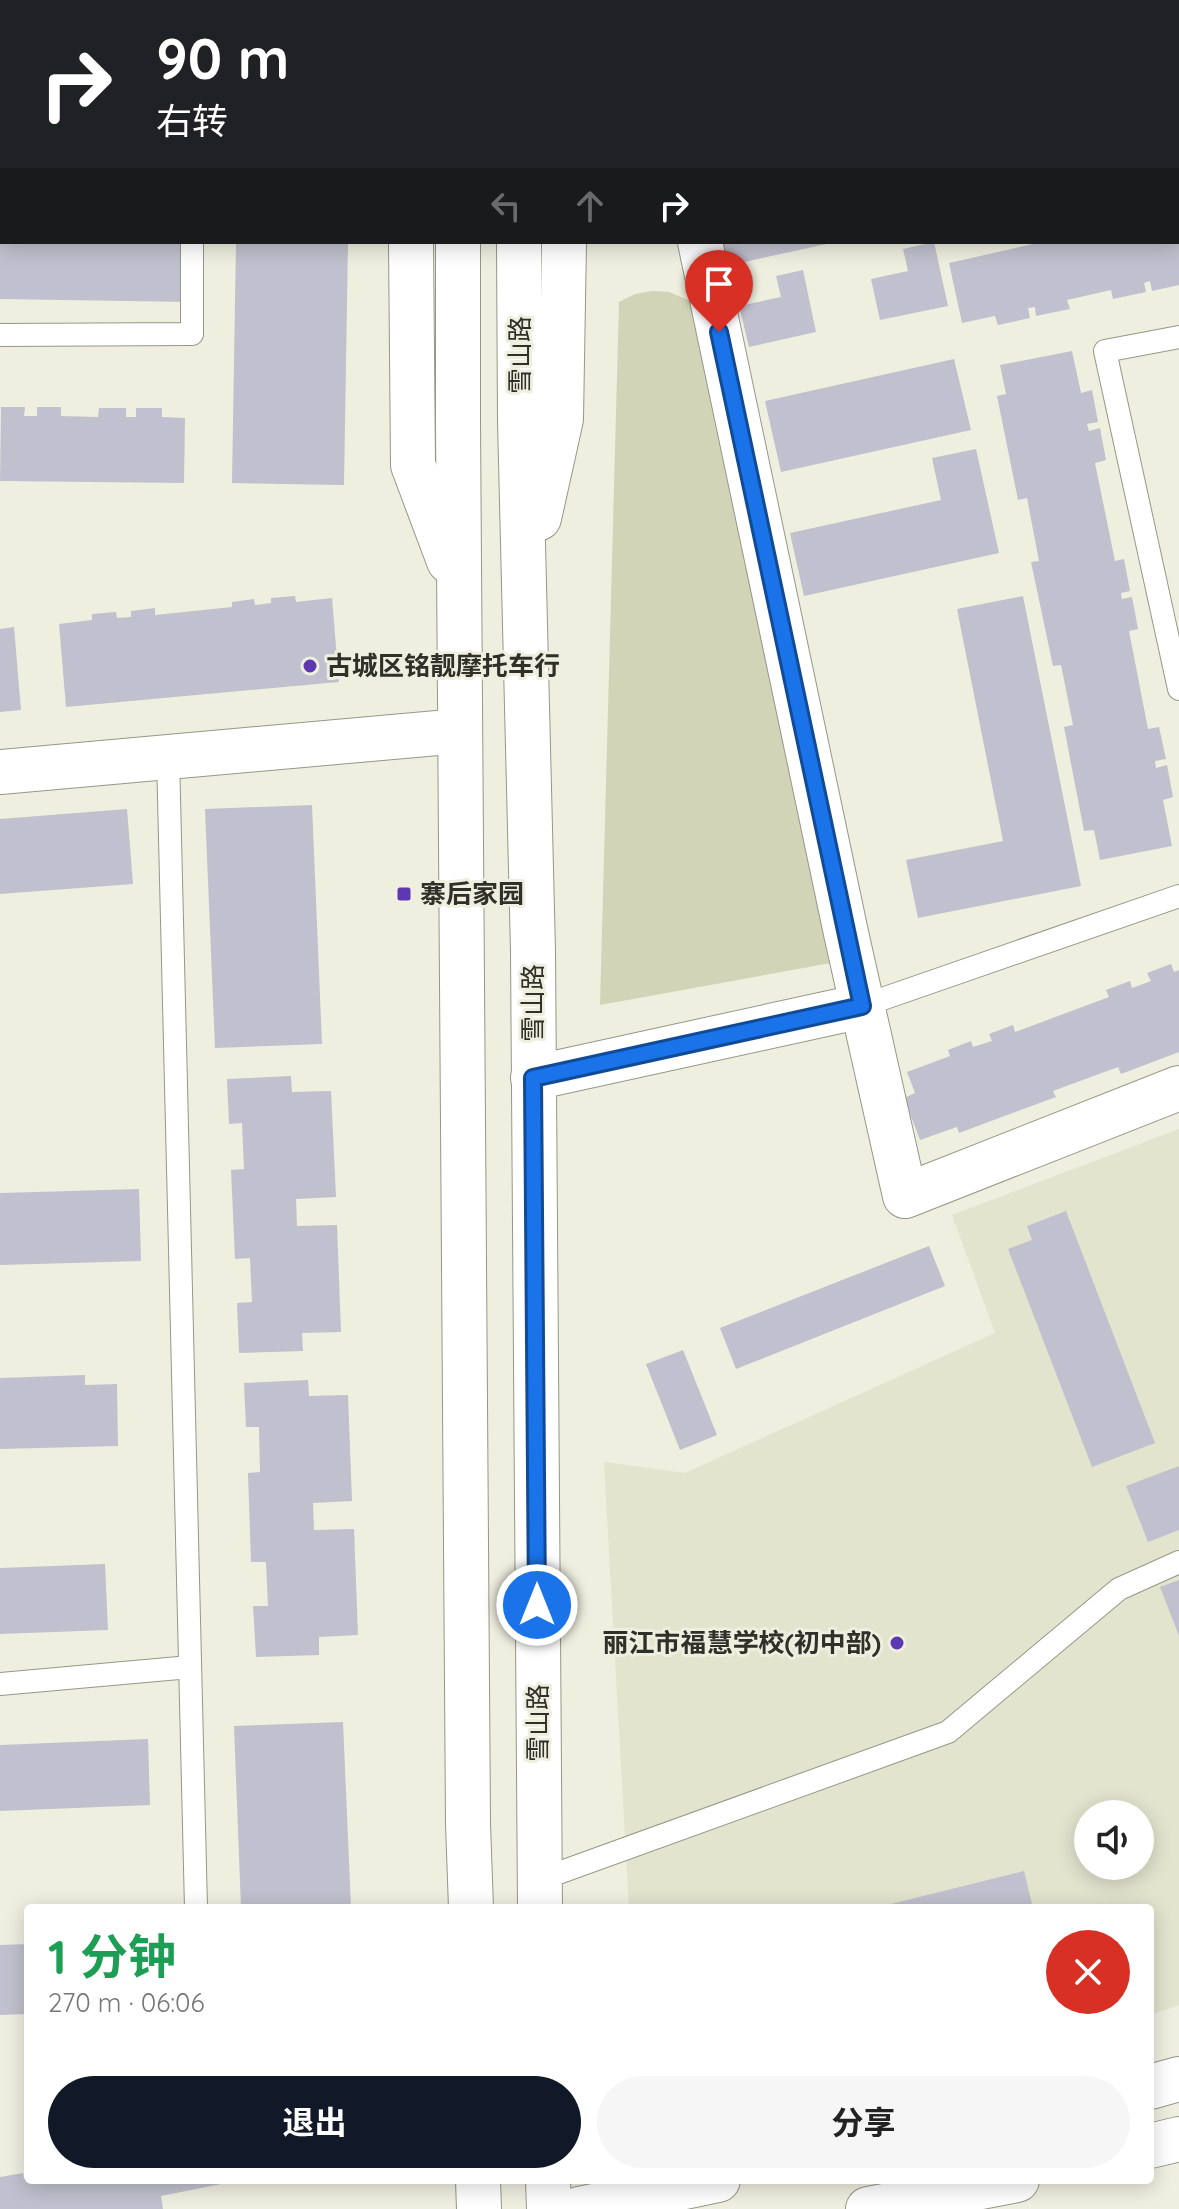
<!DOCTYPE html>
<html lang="zh">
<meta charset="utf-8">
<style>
body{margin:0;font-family:Quicksand,"Noto Sans SC",sans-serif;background:#f6f6f6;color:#222;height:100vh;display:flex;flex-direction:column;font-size:30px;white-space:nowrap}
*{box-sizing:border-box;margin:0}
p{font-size:26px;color:#767676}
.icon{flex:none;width:44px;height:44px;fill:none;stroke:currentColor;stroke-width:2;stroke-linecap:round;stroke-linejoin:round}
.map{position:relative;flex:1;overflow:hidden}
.panel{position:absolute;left:24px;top:1904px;width:1130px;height:280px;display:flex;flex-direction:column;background:#fff;border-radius:8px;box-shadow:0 4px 20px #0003}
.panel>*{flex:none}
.hud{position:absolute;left:0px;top:0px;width:1180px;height:244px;box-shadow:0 4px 20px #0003;background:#202124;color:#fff;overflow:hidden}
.buttons{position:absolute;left:1074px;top:1800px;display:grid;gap:16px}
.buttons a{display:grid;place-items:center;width:80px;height:80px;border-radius:50%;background:#fff;box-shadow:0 4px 20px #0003;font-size:40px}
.pin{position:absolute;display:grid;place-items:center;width:68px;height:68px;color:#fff;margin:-82px -34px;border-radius:50% 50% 50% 0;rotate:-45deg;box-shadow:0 0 8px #0007}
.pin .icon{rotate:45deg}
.me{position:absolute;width:88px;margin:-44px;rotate:0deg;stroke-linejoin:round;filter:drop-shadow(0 0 6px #0008)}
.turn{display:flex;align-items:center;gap:28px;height:168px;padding:0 24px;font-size:36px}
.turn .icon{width:104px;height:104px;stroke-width:2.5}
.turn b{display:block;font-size:56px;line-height:68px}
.lanes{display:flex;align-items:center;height:76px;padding:0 24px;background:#0003;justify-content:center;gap:40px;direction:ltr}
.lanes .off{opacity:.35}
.round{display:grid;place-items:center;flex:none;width:84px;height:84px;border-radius:42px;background:#f6f6f6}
.summary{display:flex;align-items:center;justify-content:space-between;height:136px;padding:0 24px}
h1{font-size:48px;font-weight:700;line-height:60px;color:#1e9e55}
.primary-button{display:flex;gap:16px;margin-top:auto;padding:16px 24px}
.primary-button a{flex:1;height:92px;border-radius:48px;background:#111827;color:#fff;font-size:32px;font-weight:700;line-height:92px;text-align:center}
.primary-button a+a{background:#f6f6f6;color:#222}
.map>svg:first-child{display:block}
.built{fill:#e2e4ce;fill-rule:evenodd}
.green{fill:#d2d4b8}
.building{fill:#c1c0ce}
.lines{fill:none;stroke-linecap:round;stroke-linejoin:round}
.lane-casing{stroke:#969788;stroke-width:24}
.street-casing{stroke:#969788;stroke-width:46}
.secondary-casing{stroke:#969788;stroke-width:46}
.lane{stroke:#fff;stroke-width:22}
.street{stroke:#fff;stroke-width:44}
.secondary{stroke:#fff;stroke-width:44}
.route-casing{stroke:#114b97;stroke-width:20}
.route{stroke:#1a73e8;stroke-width:14}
.poi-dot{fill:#5d38b0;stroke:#eeefdf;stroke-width:3}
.labels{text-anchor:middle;stroke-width:6;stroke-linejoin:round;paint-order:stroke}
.street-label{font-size:26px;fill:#30302a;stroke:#eeefdf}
.poi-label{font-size:26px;font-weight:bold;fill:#30302a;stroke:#eeefdf;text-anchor:start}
</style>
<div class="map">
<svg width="1179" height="2209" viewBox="0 0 1179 2209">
<rect width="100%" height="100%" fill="#eeefdf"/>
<path class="built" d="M1179,1129v876l-29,10v-107h-521l-25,-446 81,11 310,-140 -43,-118zM1088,1814h52v52h-52z"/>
<polygon class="green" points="652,291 669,292 693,302 831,963 600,1005 619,302 635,294"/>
<g class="building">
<polygon points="0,242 191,242 190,302 0,299"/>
<polygon points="236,242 348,242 344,485 232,483"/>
<polygon points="721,242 831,242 831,243 726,266"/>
<polygon points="934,242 948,306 880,320 871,279 908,271 903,249"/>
<polygon points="1042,242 1179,242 1179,285 1152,291 1150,281 1144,283 1146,292 1113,299 1111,290 1067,300 1070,309 1036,316 1035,307 1028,308 1030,318 998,325 995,316 962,323 949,263"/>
<polygon points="803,270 816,332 749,347 739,306 781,297 776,276"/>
<polygon points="1072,351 1081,393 1092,390 1098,422 1087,424 1089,431 1100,428 1106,460 1095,463 1115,561 1124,559 1130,591 1121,593 1122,599 1132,597 1138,629 1129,631 1148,729 1159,727 1166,759 1155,761 1156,768 1167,765 1173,797 1163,800 1172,846 1100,860 1094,830 1084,831 1064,727 1073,725 1061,665 1053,666 1031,562 1039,561 1027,498 1018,500 997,396 1006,394 1000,365"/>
<polygon points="954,359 971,430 781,472 765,401"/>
<polygon points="1,407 25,407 24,416 37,416 37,407 61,407 61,416 98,417 99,408 126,408 126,417 136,417 136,408 162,408 162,417 185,418 184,483 0,481"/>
<polygon points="976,449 999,553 804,596 790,533 941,500 932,458"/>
<polygon points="295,596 296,602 332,598 339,682 66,707 59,624 92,620 92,614 116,612 117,618 131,617 131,611 155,608 155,615 232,607 232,602 254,599 255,605 271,603 271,598"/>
<polygon points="1023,596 1081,886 918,918 906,860 1003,841 957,609"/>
<polygon points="14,627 21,710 0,712 0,629"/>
<polygon points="312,805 322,1044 215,1048 205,809"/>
<polygon points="127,809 133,884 0,894 0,819"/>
<polygon points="1171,964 1174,972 1179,970 1179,1052 1121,1074 1118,1067 1053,1091 1056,1097 959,1133 957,1127 920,1140 904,1098 915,1093 907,1072 950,1056 948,1050 971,1041 973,1047 992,1041 989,1034 1013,1025 1015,1032 1109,997 1106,990 1130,981 1132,988 1151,981 1147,973"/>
<polygon points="291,1076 292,1092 331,1091 336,1197 296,1199 297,1226 337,1225 341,1332 302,1333 303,1351 239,1353 237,1303 252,1302 250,1258 235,1259 231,1170 244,1169 242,1123 229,1124 227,1079"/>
<polygon points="139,1189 141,1261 0,1265 0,1193"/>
<polygon points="1066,1211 1155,1443 1092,1467 1008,1249 1032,1240 1027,1226"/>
<polygon points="929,1246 945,1286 736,1369 720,1328"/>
<polygon points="683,1350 717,1435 680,1450 646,1364"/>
<polygon points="85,1375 85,1385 117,1384 118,1446 0,1449 0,1378"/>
<polygon points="308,1380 309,1396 348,1395 352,1501 313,1503 314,1530 354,1529 358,1635 319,1637 319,1655 256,1657 253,1606 268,1606 266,1562 251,1562 248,1473 260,1472 259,1427 246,1427 244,1383"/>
<polygon points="1179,1466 1179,1530 1148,1542 1126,1486"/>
<polygon points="105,1564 108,1630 0,1634 0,1568"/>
<polygon points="1179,1580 1179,1636 1160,1587"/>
<polygon points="343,1722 351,1908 241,1908 234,1726"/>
<polygon points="148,1739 150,1805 0,1811 0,1745"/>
<polygon points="1024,1871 1033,1908 879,1908 879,1907"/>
<polygon points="28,1944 28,2014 0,2015 0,1945"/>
<polygon points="23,2173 24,2179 28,2178 28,2180 236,2181 161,2196 163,2209 0,2209 0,2177"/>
</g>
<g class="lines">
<g class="lane-casing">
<g id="lane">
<polyline points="193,0 193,2"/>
<polyline points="0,335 192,334 192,242"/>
<polyline points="1179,337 1105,351 1179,689"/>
<polyline points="168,756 196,1908"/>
<polyline points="862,1006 1179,896"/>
<polyline points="0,1684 190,1667"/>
<polyline points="539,1880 948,1732 1119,1589 1179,1562"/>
</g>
</g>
<g class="street-casing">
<g id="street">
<polyline points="700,242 846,933 905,1196 1179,1088"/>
<polyline points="0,772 460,731"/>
<polyline points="533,1078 862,1006"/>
</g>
</g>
<g class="secondary-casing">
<g id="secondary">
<polyline points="517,0 517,2"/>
<polyline points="411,2 411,0"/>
<polyline points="459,2 459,0"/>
<polyline points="568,2 568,0"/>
<polyline points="411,242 413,465 449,561"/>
<polyline points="458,242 458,423 468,1824 471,1908"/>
<polyline points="519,242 520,421 533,951 540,1908"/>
<polyline points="539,518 561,419 564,242"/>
<polyline points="1150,2087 1179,2079"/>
<polyline points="1150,2146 1179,2139"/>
<polyline points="478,2180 479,2209"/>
<polyline points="548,2180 549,2209"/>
<polyline points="579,2209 718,2180"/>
<polyline points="868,2209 1017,2180"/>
</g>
</g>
<use href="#lane" class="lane"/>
<use href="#street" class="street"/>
<use href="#secondary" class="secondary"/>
</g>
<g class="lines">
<g class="route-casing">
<polyline id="route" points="537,1605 533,1078 862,1006 719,332"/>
</g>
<use href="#route" class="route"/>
</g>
<g class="poi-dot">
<circle cx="310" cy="666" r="8"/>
<rect x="396" y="886" width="16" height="16" rx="4"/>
<circle cx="897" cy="1643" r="8"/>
</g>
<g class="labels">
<g class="street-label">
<text transform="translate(520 355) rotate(-90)" y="9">雪山路</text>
<text transform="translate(533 1003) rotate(-90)" y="9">雪山路</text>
<text transform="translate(538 1723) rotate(-90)" y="9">雪山路</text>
</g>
<g class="poi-label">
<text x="326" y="675">古城区铭靓摩托车行</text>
<text x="420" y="903">寨后家园</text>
<text x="881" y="1652" text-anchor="end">丽江市福慧学校(初中部)</text>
</g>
</g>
</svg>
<div class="buttons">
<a><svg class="icon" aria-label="sound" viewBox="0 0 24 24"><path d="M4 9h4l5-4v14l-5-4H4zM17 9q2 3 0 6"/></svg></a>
</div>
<div class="pin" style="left:719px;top:332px;background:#d93025"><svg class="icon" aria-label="arrive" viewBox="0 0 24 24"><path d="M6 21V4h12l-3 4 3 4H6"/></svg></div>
<svg class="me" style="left:537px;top:1605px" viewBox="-20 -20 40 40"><circle r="17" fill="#1a73e8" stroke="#fff" stroke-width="3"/><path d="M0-11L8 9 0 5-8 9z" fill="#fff"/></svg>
<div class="hud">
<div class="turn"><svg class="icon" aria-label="right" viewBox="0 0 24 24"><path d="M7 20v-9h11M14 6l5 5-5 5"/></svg><div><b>90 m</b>右转</div></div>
<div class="lanes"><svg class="icon off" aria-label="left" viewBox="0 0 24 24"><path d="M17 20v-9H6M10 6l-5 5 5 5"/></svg><svg class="icon off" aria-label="ahead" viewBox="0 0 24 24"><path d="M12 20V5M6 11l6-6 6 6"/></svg><svg class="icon" aria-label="right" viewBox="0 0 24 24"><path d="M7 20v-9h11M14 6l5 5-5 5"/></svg></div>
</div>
<section class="panel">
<div class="summary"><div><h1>1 分钟</h1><p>270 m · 06:06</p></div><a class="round" style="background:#d93025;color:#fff"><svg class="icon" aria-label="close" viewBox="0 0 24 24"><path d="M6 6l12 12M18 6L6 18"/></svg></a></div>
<div class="primary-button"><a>退出</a><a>分享</a></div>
</section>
</div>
